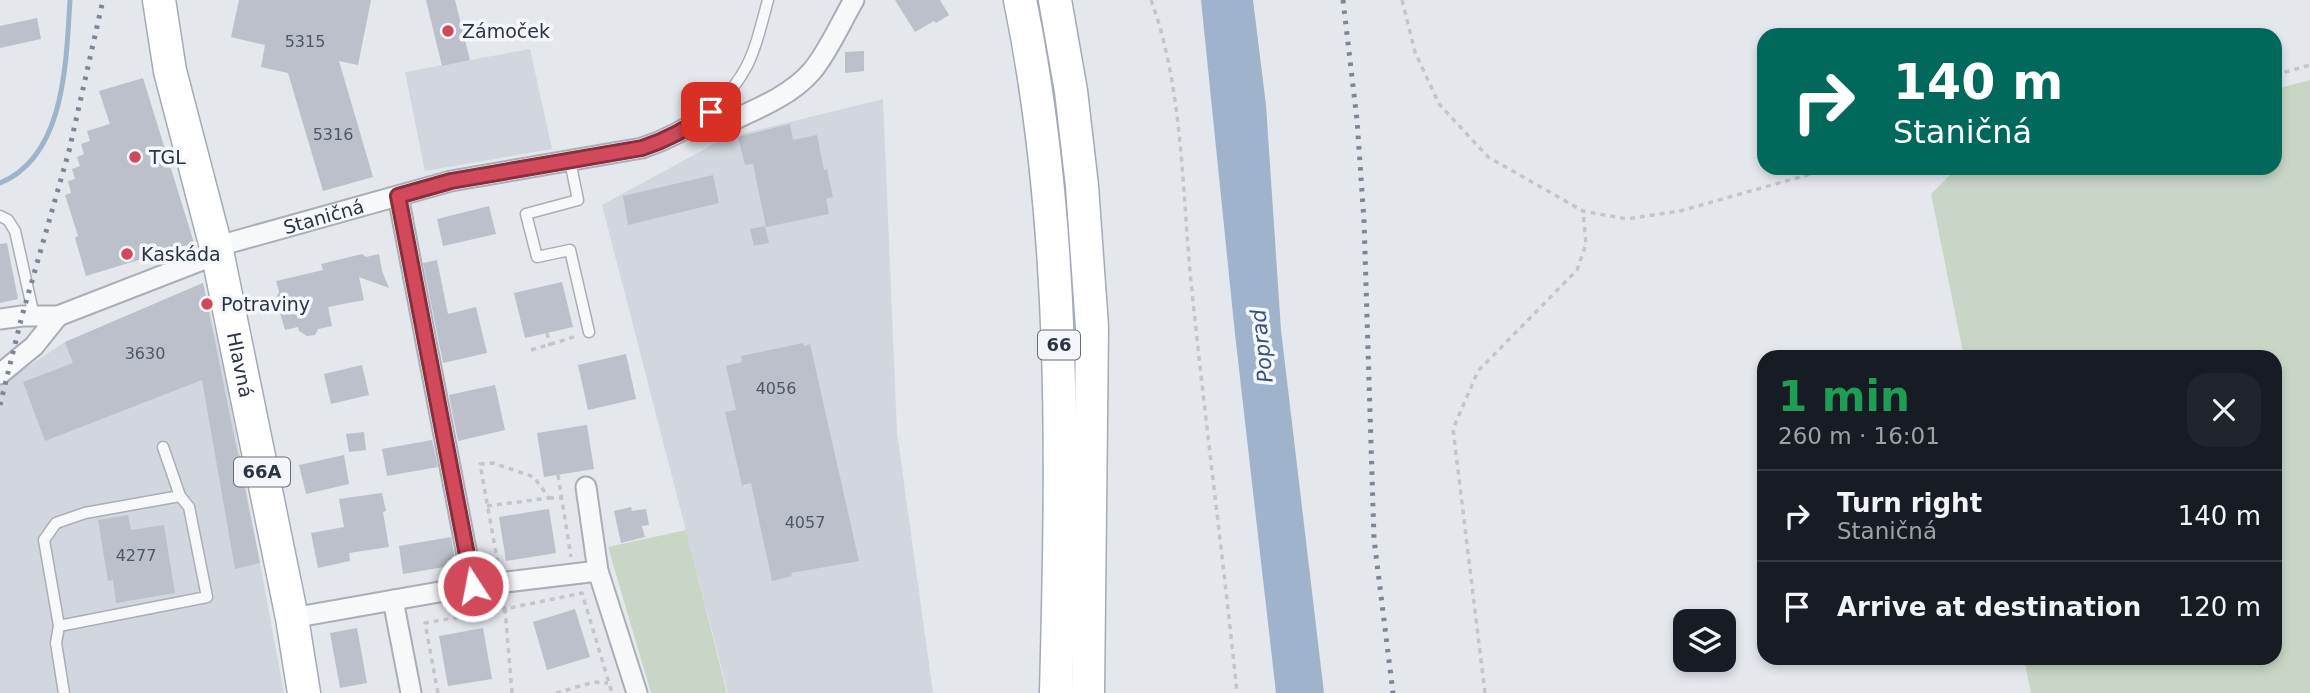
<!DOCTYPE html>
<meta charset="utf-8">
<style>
body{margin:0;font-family:"DejaVu Sans",sans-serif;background:#20242c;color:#f1f3f6;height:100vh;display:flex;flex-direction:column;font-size:26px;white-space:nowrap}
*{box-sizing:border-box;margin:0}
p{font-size:23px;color:#9ea1a6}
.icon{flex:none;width:38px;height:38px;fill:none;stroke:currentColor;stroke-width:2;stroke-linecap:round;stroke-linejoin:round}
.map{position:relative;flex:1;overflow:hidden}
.drawer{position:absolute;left:1757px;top:350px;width:525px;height:315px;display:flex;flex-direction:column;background:#171b24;border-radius:21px;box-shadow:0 4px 10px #0003}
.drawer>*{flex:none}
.guide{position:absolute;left:1757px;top:28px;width:525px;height:147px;border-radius:21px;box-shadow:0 4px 10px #0003;background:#00695c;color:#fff;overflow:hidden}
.buttons{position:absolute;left:1673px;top:609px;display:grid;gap:14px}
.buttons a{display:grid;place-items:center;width:63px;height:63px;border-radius:14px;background:#171b24;box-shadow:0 4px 10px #0003;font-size:35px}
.pin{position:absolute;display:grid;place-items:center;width:60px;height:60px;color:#fff;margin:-30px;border-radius:14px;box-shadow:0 4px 10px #0006}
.me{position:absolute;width:77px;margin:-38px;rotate:349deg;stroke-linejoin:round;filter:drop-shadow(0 0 5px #0008)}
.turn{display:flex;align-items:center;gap:24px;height:147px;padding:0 21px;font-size:32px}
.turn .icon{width:91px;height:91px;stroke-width:2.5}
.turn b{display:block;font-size:49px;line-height:60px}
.round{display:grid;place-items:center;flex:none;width:74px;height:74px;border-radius:21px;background:#20242c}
.summary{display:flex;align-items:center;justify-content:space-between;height:119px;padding:0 21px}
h1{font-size:42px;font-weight:600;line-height:52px;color:#1e9e55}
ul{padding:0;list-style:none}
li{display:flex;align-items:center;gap:21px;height:91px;padding:0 21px;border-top:2px solid #363941}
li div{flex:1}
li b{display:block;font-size:26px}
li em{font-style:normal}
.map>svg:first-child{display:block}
.built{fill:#d2d6de}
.green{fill:#c9d6c5}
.water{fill:#9fb4cc}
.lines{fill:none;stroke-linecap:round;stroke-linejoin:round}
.stream{stroke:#9fb4cc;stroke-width:5}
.building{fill:#bbc0ca}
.service-casing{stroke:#a9aeb7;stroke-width:13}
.minor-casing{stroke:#a9aeb7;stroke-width:23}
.primary-casing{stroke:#a3abb8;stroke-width:35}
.path{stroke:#c2c5cb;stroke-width:3.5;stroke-dasharray:5 5;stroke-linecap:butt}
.service{stroke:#f7f8fa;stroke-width:10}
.minor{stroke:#f7f8fa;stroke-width:19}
.primary{stroke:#fff;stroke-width:32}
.rail{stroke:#7d8696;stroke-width:5;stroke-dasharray:3.5 7;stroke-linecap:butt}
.route-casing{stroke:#882f3b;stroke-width:18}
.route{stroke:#d1495b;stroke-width:12}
.poi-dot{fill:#d1495b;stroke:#f4f6f9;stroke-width:2.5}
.labels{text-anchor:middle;stroke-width:7;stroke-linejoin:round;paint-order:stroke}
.number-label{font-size:16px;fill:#4f5766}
.shield{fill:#f4f6f9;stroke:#676e7b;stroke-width:2}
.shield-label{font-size:18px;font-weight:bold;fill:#2b3445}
.poi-label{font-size:19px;fill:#2b3445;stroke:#f4f6f9;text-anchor:start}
.street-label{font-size:19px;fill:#2b3445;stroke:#f4f6f9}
.water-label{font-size:21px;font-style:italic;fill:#34527a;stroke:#f4f6f9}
</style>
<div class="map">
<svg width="2310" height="693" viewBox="0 0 2310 693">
<rect width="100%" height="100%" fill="#e4e7ec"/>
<g class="built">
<polygon points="530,49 552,149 425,171 405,72"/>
<polygon points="883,99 897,433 933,693 728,693 602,205 725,138"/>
<polygon points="203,283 224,369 284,693 0,693 0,385 65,342"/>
</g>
<g class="green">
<polygon points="2310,80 2310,693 2031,693 2024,658 2275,658 2275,357 1964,357 1931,194 1957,168 2275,168 2275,89"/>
<polygon points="686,530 727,693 651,693 608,547"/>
</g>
<polygon class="water" points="1201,0 1253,0 1266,105 1281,330 1324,693 1276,693 1235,334"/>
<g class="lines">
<path class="stream" d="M0,183c66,-27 66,-123 70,-183"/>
</g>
<g class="building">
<polygon points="239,0 371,0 358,65 339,61 373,177 323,191 288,73 261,67 265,45 231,37"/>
<polygon points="426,0 455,0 470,60 442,66"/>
<polygon points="895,0 940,0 949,15 936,23 934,21 915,32"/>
<polygon points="37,18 41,39 0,48 0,26"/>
<polygon points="864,51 864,71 845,73 845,52"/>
<polygon points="143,78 194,243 86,276 75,238 78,236 65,195 71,193 68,181 75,179 72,169 80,166 77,157 84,154 81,144 90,141 87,131 110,124 99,91"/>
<polygon points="790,124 793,140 817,135 824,170 827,169 833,197 826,199 829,214 766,227 753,164 745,165 738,137"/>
<polygon points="713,175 719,203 628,225 623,196"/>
<polygon points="489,206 496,234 443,246 437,219"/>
<polygon points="765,226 769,243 754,246 750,229"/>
<polygon points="7,243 18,299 0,303 0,244"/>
<polygon points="362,254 366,257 379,254 382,271 389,288 359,277 364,300 328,307 332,326 318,329 315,335 307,336 299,331 298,327 285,330 276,299 279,292 276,281 323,270 321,264"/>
<polygon points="437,260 448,314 476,307 487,353 443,363 423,263"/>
<polygon points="562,282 573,327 525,338 514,293"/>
<polygon points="203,283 260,563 235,569 202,380 45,441 23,382 73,363 65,342"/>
<polygon points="803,343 804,346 810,344 859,561 791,573 792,576 772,581 751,483 742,485 725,412 736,410 726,366 742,362 741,356"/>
<polygon points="626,354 636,399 588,410 578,365"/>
<polygon points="362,365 369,395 331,404 324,374"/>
<polygon points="495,385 505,430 458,441 449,395"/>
<polygon points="587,425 594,469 544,477 537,433"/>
<polygon points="364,432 366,450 349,452 346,434"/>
<polygon points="432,440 438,467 387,476 382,449"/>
<polygon points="344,455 349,484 306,494 299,465"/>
<polygon points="382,493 386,511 383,512 389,547 349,553 350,561 318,568 311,533 344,527 339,499"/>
<polygon points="631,507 632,511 646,509 649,525 642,526 645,537 621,543 614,511"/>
<polygon points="549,509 556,553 506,561 499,517"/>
<polygon points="128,515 131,530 164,525 175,593 116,603 113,580 108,581 98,520"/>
<polygon points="451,537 456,565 403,574 399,546"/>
<polygon points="575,609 590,657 547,670 533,622"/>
<polygon points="357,628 367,683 340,688 330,633"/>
<polygon points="483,628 492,679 448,686 439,636"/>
</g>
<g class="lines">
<g class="service-casing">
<g id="service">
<path d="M711,112c40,-39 43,-60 57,-112"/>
<polyline points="570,161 578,200 526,214 537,257 570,250 589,332"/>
<polyline points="0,216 8,220 15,231 34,316"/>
<polyline points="59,626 207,597 189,507 180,496"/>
<polyline points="64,693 56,643 59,626 44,540 56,523 85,513 180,496 163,447"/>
</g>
</g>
<g class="minor-casing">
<g id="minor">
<path d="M718,127c31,-15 71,-29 94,-56 16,-19 29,-49 42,-71"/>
<polyline points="398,196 473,586 598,571 637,693"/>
<path id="s1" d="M0,319l22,-3h36l147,-57 24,-16 222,-62 191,-33c25,-8 47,-20 69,-36"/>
<polyline points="0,374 34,346 58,316"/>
<polyline points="586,487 598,571"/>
<polyline points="393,600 411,693"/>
<polyline points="292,618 473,586"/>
</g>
</g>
<g class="primary-casing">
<g id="primary">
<path id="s2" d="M159,0l11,71 47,180 75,367 12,75"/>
<path d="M1020,0c47,229 42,461 36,693"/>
<polyline points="1055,0 1071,91 1082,186 1092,327 1088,693"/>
</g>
</g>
<g class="path">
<path d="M1151,0c32,86 31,191 40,282 14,137 32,274 46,411"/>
<polyline points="1402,0 1415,52 1439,104 1488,157 1583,211 1627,219 1680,211 1832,168"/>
<polyline points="2275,75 2310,65"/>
<polyline points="547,333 550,346"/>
<polyline points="531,350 577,336"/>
<polyline points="558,475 571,557"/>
<polyline points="549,498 562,498"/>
<polyline points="487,506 549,498 534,477 493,463 480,464 498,564"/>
<polyline points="438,693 425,623 505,609 503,601"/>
<polyline points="512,693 505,609 582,593 612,693"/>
<polyline points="556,693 594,682 608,683"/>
<polyline points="1485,693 1453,429 1478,371 1577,270 1586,244 1583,212"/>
</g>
<use href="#service" class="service"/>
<use href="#minor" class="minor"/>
<use href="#primary" class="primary"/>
<g class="rail">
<polyline points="1343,0 1357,120 1364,221 1374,539 1393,693"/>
<polyline points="0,405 22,316 69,151 103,0"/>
</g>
</g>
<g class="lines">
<g class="route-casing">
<path id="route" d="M473,586l-75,-390 53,-15 191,-33c25,-8 47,-20 69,-36"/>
</g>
<use href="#route" class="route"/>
</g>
<g class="poi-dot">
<circle cx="448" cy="31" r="7"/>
<circle cx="135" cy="157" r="7"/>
<circle cx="127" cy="254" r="7"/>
<circle cx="207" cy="304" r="7"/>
</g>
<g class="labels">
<g class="number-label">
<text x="305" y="47">5315</text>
<text x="333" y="140">5316</text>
<text x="145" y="359">3630</text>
<text x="776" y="394">4056</text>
<text x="805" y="528">4057</text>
<text x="136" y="561">4277</text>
</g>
<g class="shield">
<rect x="1038" y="330.5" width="42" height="29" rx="5"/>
<rect x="234" y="457.5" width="56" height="29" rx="5"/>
</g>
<g class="shield-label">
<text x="1059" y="351">66</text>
<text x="262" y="478">66A</text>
</g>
<g class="poi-label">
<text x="462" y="38">Zámoček</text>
<text x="149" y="164">TGL</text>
<text x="141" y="261">Kaskáda</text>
<text x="221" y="311">Potraviny</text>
</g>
<g class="street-label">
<text dy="7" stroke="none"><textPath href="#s1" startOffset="343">Staničná</textPath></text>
<text dy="7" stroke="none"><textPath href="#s2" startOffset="374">Hlavná</textPath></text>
</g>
<g class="water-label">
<text transform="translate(1262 346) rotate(-96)" y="7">Poprad</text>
</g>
</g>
</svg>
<div class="buttons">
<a><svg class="icon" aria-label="layers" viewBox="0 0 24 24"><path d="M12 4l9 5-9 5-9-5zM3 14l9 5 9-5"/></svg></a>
</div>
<div class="pin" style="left:711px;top:112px;background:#d93025"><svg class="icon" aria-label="arrive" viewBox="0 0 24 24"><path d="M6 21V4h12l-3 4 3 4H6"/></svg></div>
<svg class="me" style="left:473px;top:586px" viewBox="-20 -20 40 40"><circle r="17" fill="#d1495b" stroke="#fff" stroke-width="3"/><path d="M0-11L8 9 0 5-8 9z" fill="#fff"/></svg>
<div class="guide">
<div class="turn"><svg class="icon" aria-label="right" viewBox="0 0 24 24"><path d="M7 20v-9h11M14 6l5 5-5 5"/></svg><div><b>140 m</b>Staničná</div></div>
</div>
<section class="drawer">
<div class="summary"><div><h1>1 min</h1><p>260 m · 16:01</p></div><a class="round"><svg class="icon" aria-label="close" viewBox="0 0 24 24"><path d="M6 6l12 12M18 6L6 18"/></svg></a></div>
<ul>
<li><svg class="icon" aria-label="right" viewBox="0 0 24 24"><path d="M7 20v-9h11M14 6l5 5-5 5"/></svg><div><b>Turn right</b><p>Staničná</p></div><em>140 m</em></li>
<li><svg class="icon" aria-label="arrive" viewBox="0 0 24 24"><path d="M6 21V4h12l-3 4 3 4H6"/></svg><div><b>Arrive at destination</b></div><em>120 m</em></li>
</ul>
</section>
</div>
